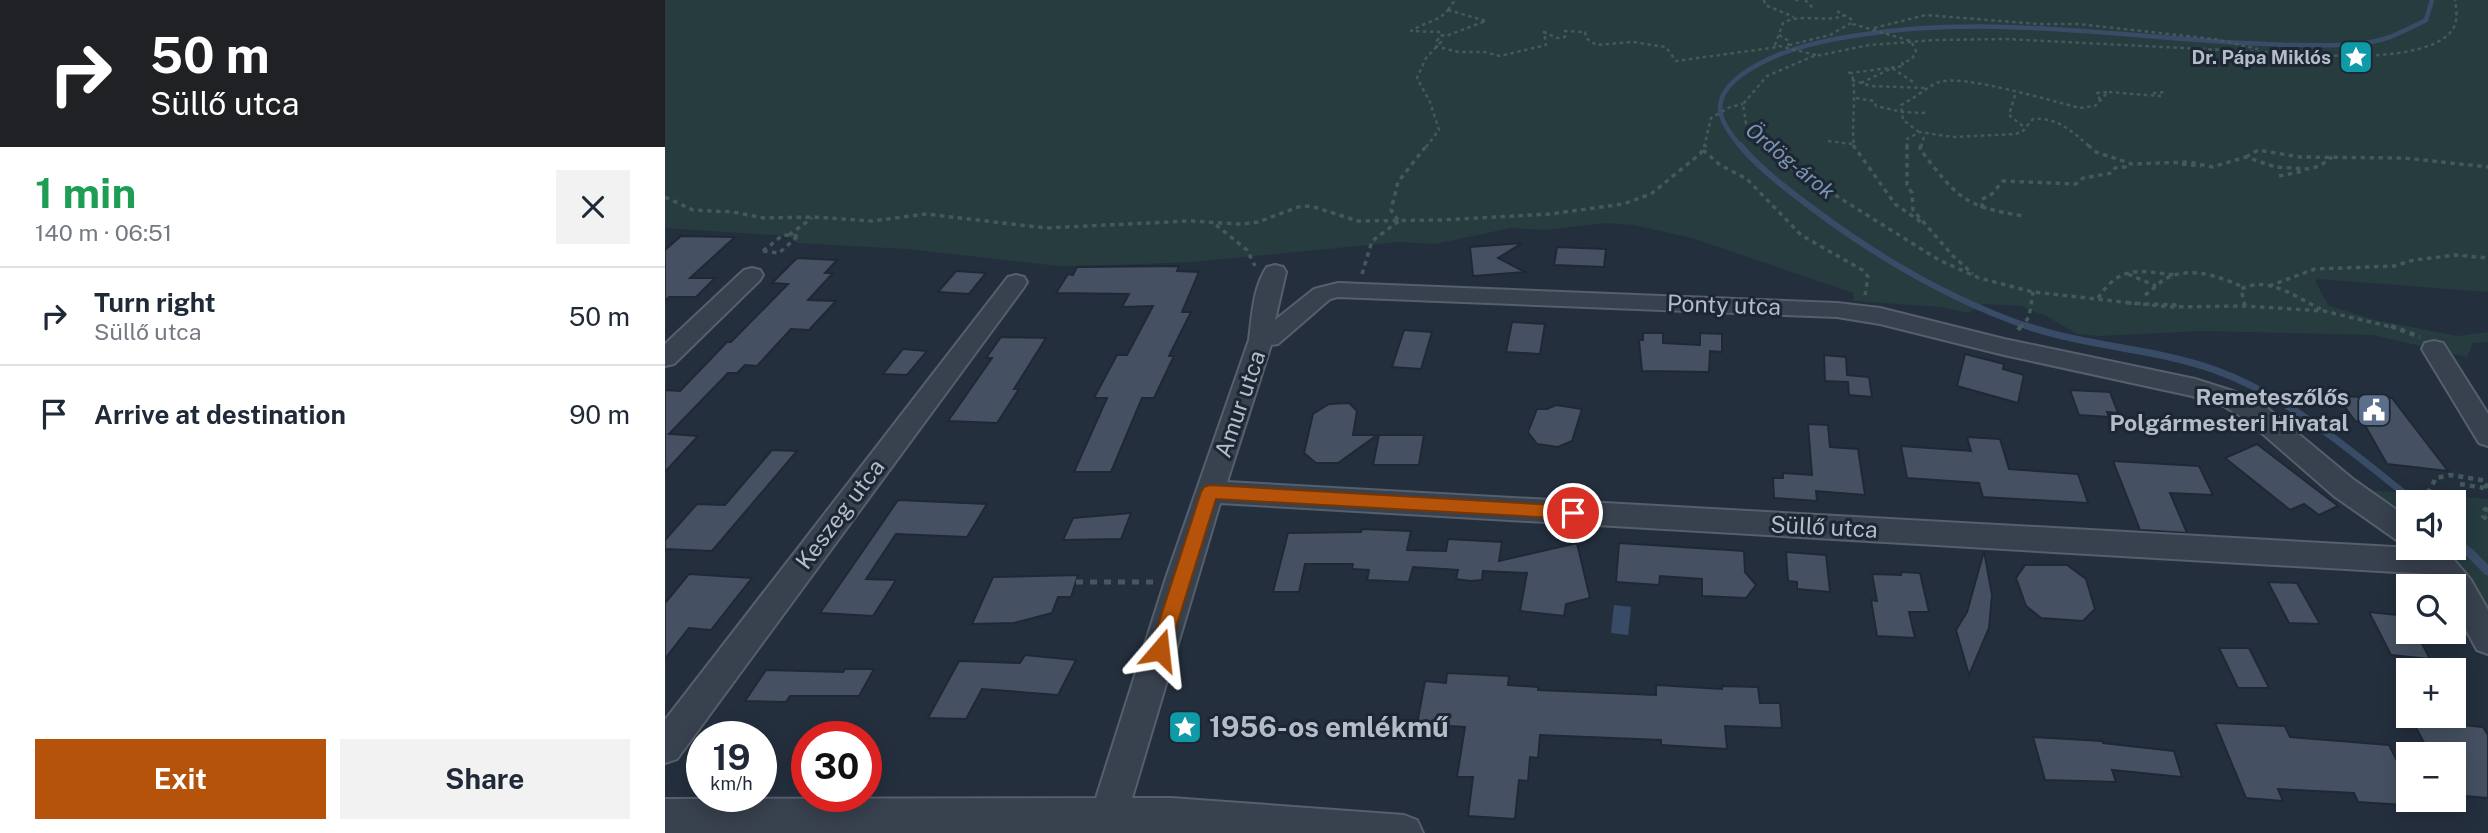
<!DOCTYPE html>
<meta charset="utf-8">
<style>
body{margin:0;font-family:"Public Sans",sans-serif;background:#f2f2f3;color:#1f2937;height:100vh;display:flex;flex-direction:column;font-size:26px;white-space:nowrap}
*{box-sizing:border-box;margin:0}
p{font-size:23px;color:#747a83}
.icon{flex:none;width:38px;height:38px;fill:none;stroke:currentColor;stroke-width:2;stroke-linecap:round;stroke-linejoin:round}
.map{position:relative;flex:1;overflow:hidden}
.panel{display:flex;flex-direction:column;background:#fff;width:665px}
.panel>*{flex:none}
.hud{background:#202124;color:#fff;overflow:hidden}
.controls{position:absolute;left:1731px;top:490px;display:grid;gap:14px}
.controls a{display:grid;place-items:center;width:70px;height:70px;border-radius:0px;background:#fff;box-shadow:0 4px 18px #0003;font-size:35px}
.speed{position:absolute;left:21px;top:721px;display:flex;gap:14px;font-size:35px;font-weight:700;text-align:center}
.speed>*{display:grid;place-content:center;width:91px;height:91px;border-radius:50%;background:#fff;box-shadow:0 4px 18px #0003;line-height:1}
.speed small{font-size:18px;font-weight:400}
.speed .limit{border:10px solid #d22;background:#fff;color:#111}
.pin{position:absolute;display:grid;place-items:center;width:60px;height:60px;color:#fff;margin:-30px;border:4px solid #fff;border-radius:50%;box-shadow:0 2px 7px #0007}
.me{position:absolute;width:77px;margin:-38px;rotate:17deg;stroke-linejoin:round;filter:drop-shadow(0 0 5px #0008)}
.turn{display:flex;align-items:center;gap:24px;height:147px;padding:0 35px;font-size:32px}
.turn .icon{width:91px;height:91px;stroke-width:2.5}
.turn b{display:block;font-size:49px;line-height:60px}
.round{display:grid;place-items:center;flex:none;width:74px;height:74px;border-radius:0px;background:#f2f2f3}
.headline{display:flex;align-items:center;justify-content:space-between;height:119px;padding:0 35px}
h1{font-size:42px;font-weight:700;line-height:52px;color:#1e9e55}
.button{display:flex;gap:14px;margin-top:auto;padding:14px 35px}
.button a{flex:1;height:80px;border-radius:0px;background:#b45309;color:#fff;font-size:28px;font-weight:700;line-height:80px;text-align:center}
.button a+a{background:#f2f2f3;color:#1f2937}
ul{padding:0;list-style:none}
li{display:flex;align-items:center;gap:21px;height:98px;padding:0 35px;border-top:2px solid #e0e1e3}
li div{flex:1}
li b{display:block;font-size:26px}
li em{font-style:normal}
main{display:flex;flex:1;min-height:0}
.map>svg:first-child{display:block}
.green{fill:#263c3f}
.water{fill:#394c67}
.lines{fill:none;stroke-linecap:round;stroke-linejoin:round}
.stream-far3{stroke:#394c67;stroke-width:4.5}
.stream-far2{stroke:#394c67;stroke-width:6}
.stream-far1{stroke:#394c67;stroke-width:7}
.stream{stroke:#394c67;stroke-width:9}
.building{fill:#455162;stroke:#1f2835;stroke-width:2}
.minor-casing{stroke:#565f6c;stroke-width:4}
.path-far3{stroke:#44595c;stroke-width:2.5;stroke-dasharray:3.5 3.5;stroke-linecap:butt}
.path-far2{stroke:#44595c;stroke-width:3.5;stroke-dasharray:4.5 4.5;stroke-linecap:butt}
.path-far1{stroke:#44595c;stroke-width:4.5;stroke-dasharray:5 5;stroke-linecap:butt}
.path{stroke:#44595c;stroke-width:5;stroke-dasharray:7 7;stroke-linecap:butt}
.minor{fill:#38414e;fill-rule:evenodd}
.route{fill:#b45309;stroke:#753606;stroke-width:2}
.labels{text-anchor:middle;stroke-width:6;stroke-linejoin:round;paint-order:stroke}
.far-poi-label{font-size:19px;font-weight:bold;fill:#b4bcc9;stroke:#1d2633;text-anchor:end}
.far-water-label{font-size:21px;font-style:italic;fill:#7c92b1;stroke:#1d2633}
.street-label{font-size:23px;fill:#b4bcc9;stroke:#1d2633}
.poi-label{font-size:23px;font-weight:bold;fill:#b4bcc9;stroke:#1d2633;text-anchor:end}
.near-poi-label{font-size:28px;font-weight:bold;fill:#b4bcc9;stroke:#1d2633;text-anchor:start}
</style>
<main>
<section class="panel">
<div class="hud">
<div class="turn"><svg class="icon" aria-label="right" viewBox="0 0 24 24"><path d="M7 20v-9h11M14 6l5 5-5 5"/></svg><div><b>50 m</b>Süllő utca</div></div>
</div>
<div class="headline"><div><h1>1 min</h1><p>140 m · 06:51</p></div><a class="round"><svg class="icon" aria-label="close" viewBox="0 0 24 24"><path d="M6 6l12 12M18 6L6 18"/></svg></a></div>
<ul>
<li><svg class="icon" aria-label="right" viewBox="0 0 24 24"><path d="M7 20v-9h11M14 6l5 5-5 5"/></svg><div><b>Turn right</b><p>Süllő utca</p></div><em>50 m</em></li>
<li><svg class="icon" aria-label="arrive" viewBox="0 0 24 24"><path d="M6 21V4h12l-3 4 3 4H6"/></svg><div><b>Arrive at destination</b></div><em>90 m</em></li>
</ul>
<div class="button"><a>Exit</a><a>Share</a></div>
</section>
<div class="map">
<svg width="1823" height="833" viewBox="0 0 1823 833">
<rect width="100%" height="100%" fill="#242f3e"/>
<g class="green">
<polygon points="0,0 1823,0 1823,292 1653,279 1650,281 1664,306 1710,320 1792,336 1823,332 1823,342 1808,343 1802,357 1708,335 1537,331 1435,336 1412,334 1381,316 1356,306 1319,304 1303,313 1276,307 1189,301 1188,293 1027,238 969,225 940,223 880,230 845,228 771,244 734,242 528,262 452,265 394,266 242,249 132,243 124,236 0,228"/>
<polygon points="1703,490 1823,499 1823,609 1789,555 1780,548 1788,548 1788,502 1743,502 1743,520"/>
</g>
<polygon class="water" points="949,605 966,607 963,635 946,633"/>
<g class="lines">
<path class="stream-far3" d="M1076,147c-22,-26 -33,-46 -1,-71 33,-25 79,-35 119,-41 161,-25 321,14 482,10 38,-1 52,-8 85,-25l6,-20"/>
<path class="stream-far2" d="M1075,145c20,24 47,44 72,63 68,51 140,93 220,120"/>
<g class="stream-far1">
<path d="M1362,326c61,21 127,22 188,44 75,27 138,83 200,132"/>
<polyline points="1788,536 1805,553"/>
</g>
<polyline class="stream" points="1804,552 1823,571"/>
</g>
<g class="building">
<polygon points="16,236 70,237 25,278 50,278 31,297 4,297 0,301 0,250"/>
<polygon points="857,243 833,258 860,272 808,276 805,247"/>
<polygon points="892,247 941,249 939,267 889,265"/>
<polygon points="132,258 172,260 160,273 168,273 143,300 171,301 144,330 126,329 92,366 80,365 72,373 63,373 4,434 33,436 0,472 0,390 15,391 62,342 66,342 123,284 107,283"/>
<polygon points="514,266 512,271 534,272 517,312 526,312 504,356 509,356 489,398 477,398 446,472 409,472 442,398 429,398 452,355 462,355 488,306 457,307 464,294 391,293 403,274 408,275 412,267"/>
<polygon points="291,271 321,273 304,294 273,292"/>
<polygon points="847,322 880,324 875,354 841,352"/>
<polygon points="739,330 767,332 756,369 727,367"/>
<polygon points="978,333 998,333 998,343 1035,345 1035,333 1057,334 1057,352 1045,351 1044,372 977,371 974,340 978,340"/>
<polygon points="336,337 381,338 349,389 354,389 332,423 283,421 327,358 321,358"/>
<polygon points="238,349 262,351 242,375 218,374"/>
<polygon points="1300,354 1339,364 1338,369 1359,375 1353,403 1292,386"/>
<polygon points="1159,355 1181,357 1182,375 1204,377 1207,397 1184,395 1183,382 1160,381"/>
<polygon points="1405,390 1445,392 1453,413 1442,412 1444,417 1414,415"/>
<polygon points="1672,396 1727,398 1783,471 1722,464 1698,422 1690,421"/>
<polygon points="684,403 692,411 688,435 712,435 673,463 651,463 639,453 648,414 664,404"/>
<polygon points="891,405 917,409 907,441 893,447 872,444 863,432 872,409 882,409"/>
<polygon points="1143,424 1163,425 1165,447 1193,449 1200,495 1151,491 1152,501 1109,498 1108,478 1118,478 1118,473 1147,475"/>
<polygon points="714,435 759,435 754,465 708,465"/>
<polygon points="1302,437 1335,439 1344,469 1413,474 1423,503 1318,497 1314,483 1242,478 1236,446 1306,451"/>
<polygon points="1592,444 1673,506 1654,515 1639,504 1625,510 1560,458"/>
<polygon points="107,450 132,451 47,551 0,549 0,540 32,504 60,505"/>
<polygon points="1448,461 1534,466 1548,495 1505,493 1522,533 1475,530"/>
<polygon points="233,500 322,504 302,537 231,534 201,579 231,580 208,616 155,613"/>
<polygon points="466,513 456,539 398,540 408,518"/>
<polygon points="697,529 746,531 742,550 781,551 783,539 837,542 834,561 912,543 925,598 901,604 899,616 855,611 862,573 818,571 817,580 805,581 791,579 793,570 748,567 744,582 702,580 704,570 687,569 688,564 640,564 634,592 608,592 623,533 696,532"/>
<polygon points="954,543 1079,551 1080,572 1091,585 1081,598 1037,596 1037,579 995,576 994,585 951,582"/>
<polygon points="1319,551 1327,595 1324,628 1304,675 1291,630 1302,612"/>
<polygon points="1121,552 1161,555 1165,592 1132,589 1132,582 1123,581"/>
<polygon points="1360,565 1402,565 1421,579 1430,609 1418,621 1376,618 1361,606 1351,578"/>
<polygon points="1236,572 1255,573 1264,612 1244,612 1250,638 1212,636 1206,600 1212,601 1207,574 1236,575"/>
<polygon points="24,574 87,578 46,630 24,628 0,659 0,603"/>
<polygon points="413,575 406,597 393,597 387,613 349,623 307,624 328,577"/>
<polygon points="1603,582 1632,583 1655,624 1624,623"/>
<polygon points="1704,612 1743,616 1743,632 1751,632 1765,659 1726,655"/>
<polygon points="1554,648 1584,648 1604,688 1573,688"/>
<polygon points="360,655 411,660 393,695 317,689 301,719 263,718 294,661 355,663"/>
<polygon points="180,669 209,669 194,696 125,696 121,702 80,701 101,670 178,672"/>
<polygon points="782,673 844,676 843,685 873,687 873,690 991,695 991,685 1057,689 1057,686 1093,687 1095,703 1115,703 1117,728 1060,726 1062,749 996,745 996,740 875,735 873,758 865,757 863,781 854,780 850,819 803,816 808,777 792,777 800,727 752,724 760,681 781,683"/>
<polygon points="1747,720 1818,727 1823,735 1823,798 1788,795 1788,754 1765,754"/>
<polygon points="1550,723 1620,726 1625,737 1724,745 1743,782 1743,800 1752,800 1755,806 1693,802 1689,793 1613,789 1618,801 1581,798"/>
<polygon points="1368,737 1437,741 1438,743 1509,751 1517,777 1447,770 1451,782 1380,780"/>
</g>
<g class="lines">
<g class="minor-casing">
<g id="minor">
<path d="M610,265l8,2 3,5 -11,48 39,-31 24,-6 499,20 43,5 124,31 191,40 47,15 24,13 88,73 54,38v27l-10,-4 -64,-45 -86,-75 -24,-15 -32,-10 -188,-41 -124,-31 -43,-7 -499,-20 -8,2 -52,45 -7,1 -44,137 1185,66h32l27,32 17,30v44l-11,-4 -24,-44v-20h-13l-10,-12 -1210,-71 -88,295h39l233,17 13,5 6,13h-758v-34l431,-1 69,-217 84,-241c3,-23 4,-53 18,-73z"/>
<polygon points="87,268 95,270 98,275 95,280 9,364 0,366 0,344 79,270"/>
<polygon points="351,275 359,277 362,282 359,287 12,759 0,763 0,720 343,277"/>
<polygon points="1769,341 1778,343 1823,414 1823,446 1814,443 1757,349 1760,343"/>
</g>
</g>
<g class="path-far3">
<polyline points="1099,0 1100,5 1129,17"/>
<polyline points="1130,0 1134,0"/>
<polyline points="1140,0 1148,8"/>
<path d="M783,10l38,11 -40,15 -5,-1v-3l-30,-1c11,-8 29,-10 37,-21z"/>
<polyline points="783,10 790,0"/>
<polyline points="1172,11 1186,19 1188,24 1246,41 1251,51 1247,59 1237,63 1239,66 1186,73"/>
<polyline points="1209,28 1261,15 1373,24 1413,24 1549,39 1593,49"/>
<polyline points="899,31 920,32 921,38 931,45 968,42 1001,47 1011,61 1113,47"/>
<polyline points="1114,35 1124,41 1123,46"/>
<polyline points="1124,45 1165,35 1186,23"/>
<polyline points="770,46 793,52 819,52 835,56 881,45 879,32 892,38 900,37 900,31"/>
<path d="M1151,55l-41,-10 8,-22c19,-11 42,1 62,-8"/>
<path d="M1183,72l4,2c5,24 -1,48 2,73"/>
<polyline points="1187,80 1206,86 1263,88"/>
<polyline points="1196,83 1227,68 1251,84"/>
<polyline points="1488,93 1501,92"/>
<polyline points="1350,95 1344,115 1359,127"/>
<polyline points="1191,98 1209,101 1211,106 1237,112 1260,113"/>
<polyline points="1435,100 1432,93 1443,92"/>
<path d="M1254,132l-16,-12 -2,-15c11,-5 29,-20 38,-23 24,-8 112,19 141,26l15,-2 13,-14 53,4"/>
<polyline points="1163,141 1187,144"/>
<polyline points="761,147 774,130 765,102 752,78 761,58 776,42 772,41 776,35"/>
<polyline points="1039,147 1046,118 1065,107 1078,104"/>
<path d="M1097,147l-16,-23 -3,-20 24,-28 44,-19 58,-12 67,-5 70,-1 335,17c28,0 98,0 113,-29 4,-8 2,-19 1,-27"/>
<path d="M1242,147v-8l13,-7 32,5 63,-3 7,-2 11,-13c24,-2 39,12 57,28"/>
<polyline points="1256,147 1260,133"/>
</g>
<g class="path-far2">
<polyline points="1096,145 1101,152 1274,260 1314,278 1368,292 1504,307 1580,306 1659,311 1731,328"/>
<polyline points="1188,145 1230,204 1256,222"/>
<polyline points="1242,145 1242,185 1247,193 1248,210 1288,256 1308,274"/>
<path d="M1256,145l-1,4c36,47 43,58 104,67"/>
<polyline points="1423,145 1431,152 1467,164 1524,162 1547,167 1581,157 1610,167 1643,169 1655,166 1667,157"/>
<polyline points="1038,150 1055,165 1082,179 1136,235 1199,271 1203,277 1200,295"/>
<polyline points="1581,157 1593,150 1635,157 1739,158 1823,167"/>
<polyline points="1517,164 1536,166"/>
<polyline points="1614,176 1639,171"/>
<polyline points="0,197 28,210 68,212 99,218 148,217 207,221 261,214 381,228 524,221 577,224 593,222 633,207 646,206 693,221 778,220 885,214 958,204 986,194 1035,154 1041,145"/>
<polyline points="1317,208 1317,199 1325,196 1338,181 1411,184 1418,178 1447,173 1450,168 1460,167 1460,163"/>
<polyline points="733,220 726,210 733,182 762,145"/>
<polyline points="551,225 582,250 590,266"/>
<polyline points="124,235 147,218"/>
<polyline points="98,251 114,253 133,236"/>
<polyline points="98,251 118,235 133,236"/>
<polyline points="697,274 707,241 734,221"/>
<polyline points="1463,274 1491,286"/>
<polyline points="1604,286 1650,269 1729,266 1749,260 1791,255 1823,258"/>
<path d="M1480,295c8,-5 14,-13 22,-17 24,-12 54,-1 76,9"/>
<path d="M1433,298c23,-34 41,-27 77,-23"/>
<polyline points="1462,303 1512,305"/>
<path d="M1580,306l-4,-17c28,-14 55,9 80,20"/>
<polyline points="1355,328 1364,317 1368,292"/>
</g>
<g class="path-far1">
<polyline points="1726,326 1755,337"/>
<polyline points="1353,330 1356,326"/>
<polyline points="1795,484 1819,488"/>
<polyline points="1823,484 1819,488 1823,490"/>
<polyline points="1758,502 1771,478 1785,475 1823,481"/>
<polyline points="1823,510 1820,509 1818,516 1823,521"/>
</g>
<polyline class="path" points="411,582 490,582"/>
<use href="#minor" class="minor"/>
</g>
<polygon class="route" points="545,485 908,506 914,508 917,513 914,517 908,519 551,499 504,650 501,656 495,658 488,656 485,650 536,492 539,487"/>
<defs>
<g id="sight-square" transform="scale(1.75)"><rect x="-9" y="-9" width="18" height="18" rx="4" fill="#0f9aa8" stroke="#1d2633"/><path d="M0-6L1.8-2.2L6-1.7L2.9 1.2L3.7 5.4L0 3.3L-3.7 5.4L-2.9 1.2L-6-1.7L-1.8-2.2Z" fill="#fff"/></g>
<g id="civic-square" transform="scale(1.75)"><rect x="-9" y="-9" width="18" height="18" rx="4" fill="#5c6f8a" stroke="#1d2633"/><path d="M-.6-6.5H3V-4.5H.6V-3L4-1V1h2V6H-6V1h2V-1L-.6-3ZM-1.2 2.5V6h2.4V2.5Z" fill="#fff"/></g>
</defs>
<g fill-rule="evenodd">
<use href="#sight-square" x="1691" y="57"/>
<use href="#civic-square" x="1709" y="410"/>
<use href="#sight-square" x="520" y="727"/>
</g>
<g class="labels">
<g class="far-poi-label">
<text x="1666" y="64">Dr. Pápa Miklós</text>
</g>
<g class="far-water-label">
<text transform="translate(1125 161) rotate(39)" y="7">Ördög-árok</text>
</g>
<g class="street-label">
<text transform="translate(1059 305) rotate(2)" y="8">Ponty utca</text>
<text transform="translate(575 404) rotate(-71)" y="8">Amur utca</text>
<text transform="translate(175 514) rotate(-53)" y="8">Keszeg utca</text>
<text transform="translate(1159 527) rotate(3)" y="8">Süllő utca</text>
</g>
<g class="poi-label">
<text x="1684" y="405">Remeteszőlős<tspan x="1684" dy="26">Polgármesteri Hivatal</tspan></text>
</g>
<g class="near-poi-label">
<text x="544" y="737">1956-os emlékmű</text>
</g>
</g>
</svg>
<div class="controls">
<a><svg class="icon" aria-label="sound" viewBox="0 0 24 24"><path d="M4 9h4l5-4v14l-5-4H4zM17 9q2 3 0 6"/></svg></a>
<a><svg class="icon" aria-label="search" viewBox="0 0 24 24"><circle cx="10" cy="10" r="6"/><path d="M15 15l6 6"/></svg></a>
<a>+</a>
<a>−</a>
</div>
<div class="speed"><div>19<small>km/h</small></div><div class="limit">30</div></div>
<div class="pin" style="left:908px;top:513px;background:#d93025"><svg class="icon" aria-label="arrive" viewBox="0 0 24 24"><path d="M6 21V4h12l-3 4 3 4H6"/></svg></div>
<svg class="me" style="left:495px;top:650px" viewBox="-20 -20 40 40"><path d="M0-17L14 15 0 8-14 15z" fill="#b45309" stroke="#fff" stroke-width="4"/></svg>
</div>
</main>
